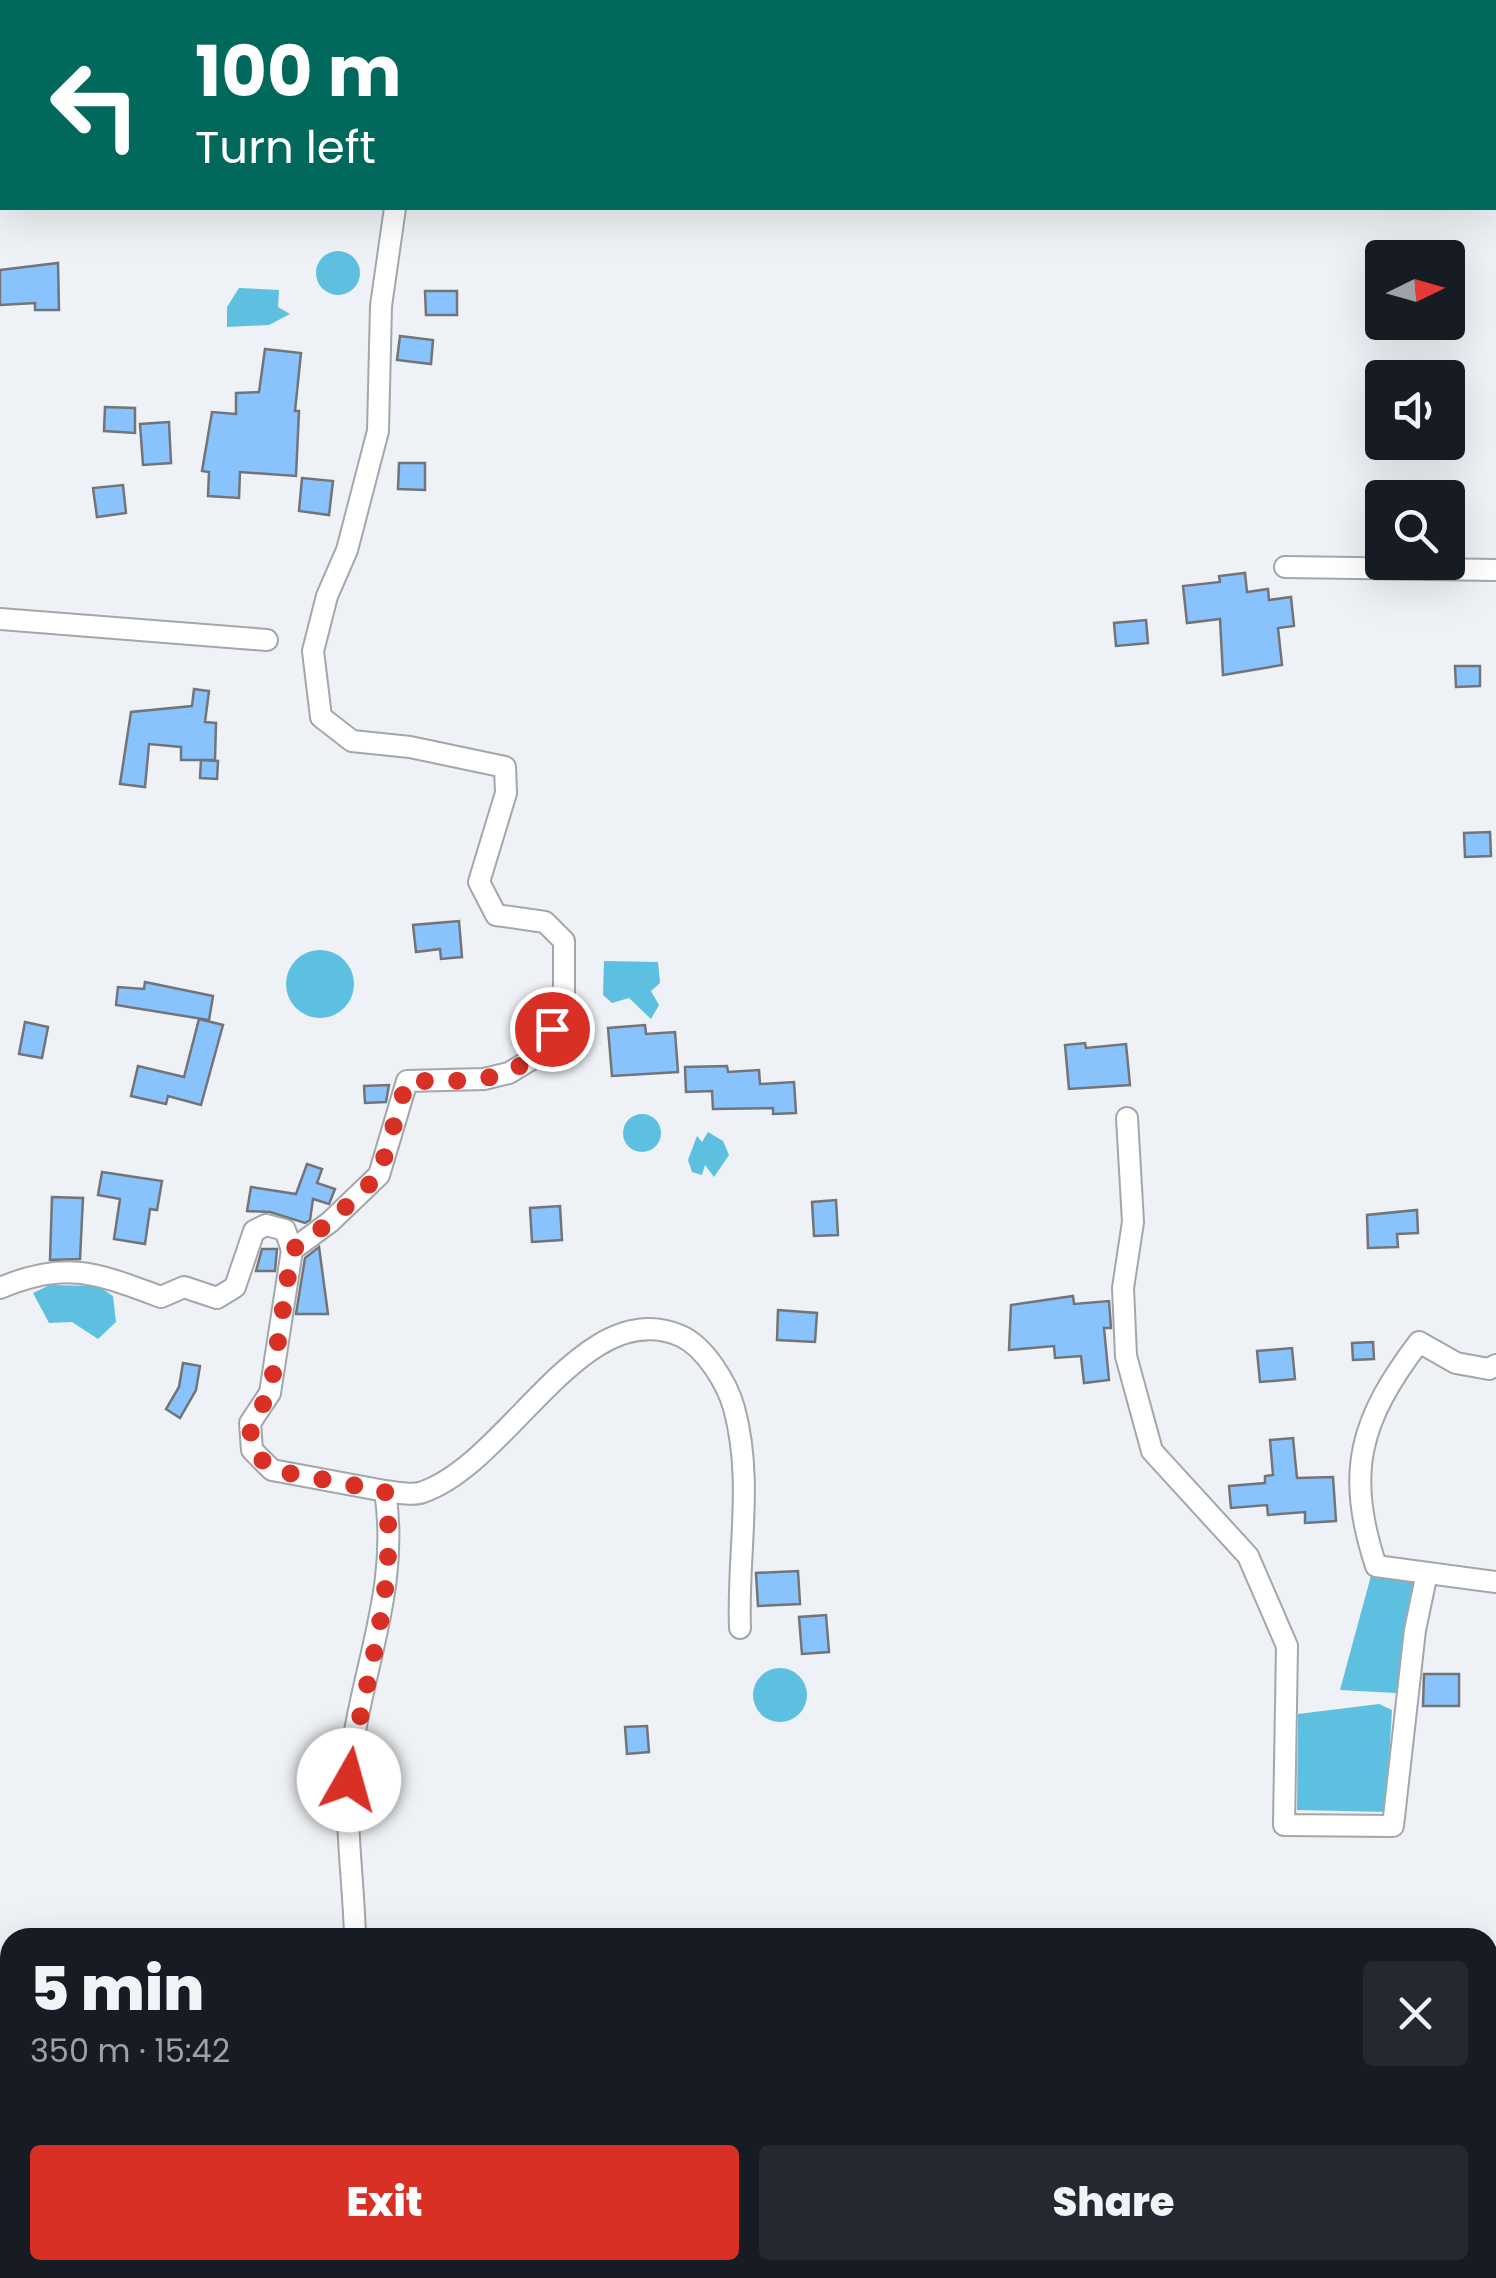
<!DOCTYPE html>
<meta charset="utf-8">
<style>
body{margin:0;font-family:Poppins,sans-serif;background:#242831;color:#f1f3f6;height:100vh;display:flex;flex-direction:column;font-size:38px;white-space:nowrap}
*{box-sizing:border-box;margin:0}
p{font-size:32px;color:#9ea1a6}
.icon{flex:none;width:55px;height:55px;fill:none;stroke:currentColor;stroke-width:2;stroke-linecap:round;stroke-linejoin:round}
.map{position:relative;flex:1;overflow:hidden}
.panel{position:absolute;left:0px;top:1928px;width:1498px;height:352px;display:flex;flex-direction:column;background:#171b24;border-radius:30px 30px 0 0;box-shadow:0 10px 40px #0002}
.panel>*{flex:none}
.hud{position:absolute;left:0px;top:0px;width:1498px;height:210px;box-shadow:0 10px 40px #0002;background:#00695c;color:#fff;overflow:hidden}
.needle{width:65px;rotate:85deg}
.tools{position:absolute;left:1365px;top:240px;display:grid;gap:20px}
.tools a{display:grid;place-items:center;width:100px;height:100px;border-radius:10px;background:#171b24;box-shadow:0 10px 40px #0002;font-size:50px}
.pin{position:absolute;display:grid;place-items:center;width:85px;height:85px;color:#fff;margin:-42px;border:5px solid #fff;border-radius:50%;box-shadow:0 2px 10px #0007}
.me{position:absolute;width:110px;margin:-55px;rotate:7deg;stroke-linejoin:round;filter:drop-shadow(0 0 8px #0008)}
.turn{display:flex;align-items:center;gap:35px;height:210px;padding:0 30px;font-size:45px}
.turn .icon{width:130px;height:130px;stroke-width:2.5}
.turn b{display:block;font-size:70px;line-height:85px}
.round{display:grid;place-items:center;flex:none;width:105px;height:105px;border-radius:10px;background:#242831}
.headline{display:flex;align-items:center;justify-content:space-between;height:170px;padding:0 30px}
h1{font-size:60px;font-weight:800;line-height:75px}
.button{display:flex;gap:20px;margin-top:auto;padding:20px 30px}
.button a{flex:1;height:115px;border-radius:10px;background:#d93025;color:#fff;font-size:40px;font-weight:800;line-height:115px;text-align:center}
.button a+a{background:#242831;color:#f1f3f6}
.map>svg:first-child{display:block}
.water{fill:#5dc0e1}
.building{fill:#89c3fe;stroke:#727478;stroke-width:2.5}
.lines{fill:none;stroke-linecap:round;stroke-linejoin:round}
.street-casing{stroke:#a3a6aa;stroke-width:24}
.street{stroke:#fff;stroke-width:20}
.route{stroke:#d93025;stroke-width:18;stroke-dasharray:0 32.4}
</style>
<div class="map">
<svg width="1496" height="2278" viewBox="0 0 1496 2278">
<rect width="100%" height="100%" fill="#eef1f5"/>
<g class="water">
<circle cx="338" cy="273" r="22"/>
<polygon points="239,288 279,290 278,307 290,314 269,325 227,327 227,307"/>
<circle cx="320" cy="984" r="34"/>
<polygon points="604,961 658,962 660,983 651,991 659,1005 651,1019 629,998 612,1003 603,995"/>
<circle cx="642" cy="1133" r="19"/>
<polygon points="708,1132 723,1141 729,1155 714,1177 705,1165 702,1175 692,1172 688,1160 697,1136 702,1142"/>
<polygon points="50,1285 98,1286 113,1296 116,1322 98,1339 72,1322 49,1323 33,1293"/>
<polygon points="1372,1572 1415,1578 1396,1693 1340,1690"/>
<circle cx="780" cy="1695" r="27"/>
<polygon points="1379,1704 1392,1710 1386,1812 1297,1810 1298,1714"/>
<polygon points="1496,2168 1496,2224 1494,2224 1488,2220 1488,2172"/>
</g>
<g class="building">
<polygon points="58,263 59,310 35,310 35,303 0,305 0,270"/>
<polygon points="425,291 457,291 457,315 426,315"/>
<polygon points="400,336 433,340 431,364 397,360"/>
<polygon points="265,349 301,353 295,411 299,411 296,476 240,472 239,498 208,496 209,472 202,471 212,412 236,414 236,393 259,392"/>
<polygon points="105,407 135,408 135,433 104,431"/>
<polygon points="169,422 171,463 143,465 140,424"/>
<polygon points="399,463 425,463 425,490 398,489"/>
<polygon points="302,478 333,481 329,515 299,511"/>
<polygon points="123,485 126,513 97,517 93,488"/>
<polygon points="1245,573 1247,592 1268,589 1269,600 1291,597 1294,626 1278,628 1282,665 1223,675 1220,619 1187,623 1183,586 1220,582 1219,576"/>
<polygon points="1146,620 1148,643 1116,646 1114,623"/>
<polygon points="1455,666 1480,666 1480,686 1456,687"/>
<polygon points="194,689 209,691 205,722 216,723 215,760 181,760 181,747 149,744 145,787 120,784 131,712 192,706"/>
<polygon points="201,760 218,761 217,779 200,778"/>
<polygon points="1490,832 1491,856 1465,857 1464,833"/>
<polygon points="459,921 462,957 441,959 440,949 416,952 413,925"/>
<polygon points="145,982 213,996 209,1020 116,1005 118,987 144,989"/>
<polygon points="199,1019 223,1025 201,1105 168,1096 166,1104 131,1096 138,1066 184,1077"/>
<polygon points="25,1022 48,1027 42,1058 19,1054"/>
<polygon points="645,1025 646,1034 675,1032 678,1072 612,1076 608,1028"/>
<polygon points="1085,1043 1086,1048 1126,1044 1130,1085 1069,1089 1065,1045"/>
<polygon points="727,1066 728,1072 759,1070 760,1084 794,1082 796,1113 773,1114 773,1108 713,1109 712,1091 686,1092 685,1067"/>
<polygon points="389,1085 386,1102 365,1103 364,1086"/>
<polygon points="307,1164 322,1169 317,1183 335,1189 329,1204 313,1199 310,1220 305,1223 270,1212 247,1211 251,1187 296,1194"/>
<polygon points="102,1172 162,1181 157,1210 150,1209 145,1244 114,1239 120,1199 98,1195"/>
<polygon points="52,1197 83,1198 80,1259 50,1260"/>
<polygon points="836,1200 838,1235 814,1236 812,1202"/>
<polygon points="560,1206 562,1240 532,1242 530,1208"/>
<polygon points="1417,1210 1418,1233 1397,1234 1398,1247 1368,1248 1367,1215"/>
<polygon points="319,1247 328,1314 296,1314 305,1258"/>
<polygon points="262,1249 277,1249 275,1271 256,1271"/>
<polygon points="1073,1296 1074,1304 1109,1301 1111,1328 1104,1328 1109,1380 1084,1383 1081,1356 1055,1358 1054,1346 1009,1350 1011,1305"/>
<polygon points="778,1310 817,1313 815,1342 777,1340"/>
<polygon points="1373,1342 1374,1359 1353,1360 1352,1343"/>
<polygon points="1292,1348 1295,1379 1260,1382 1257,1351"/>
<polygon points="183,1363 200,1366 196,1390 180,1418 166,1409 179,1387"/>
<polygon points="1293,1438 1297,1478 1333,1477 1336,1521 1305,1523 1305,1512 1268,1515 1267,1505 1231,1508 1229,1486 1265,1483 1265,1476 1273,1475 1270,1440"/>
<polygon points="798,1571 800,1604 758,1606 756,1573"/>
<polygon points="826,1615 829,1652 802,1654 799,1617"/>
<polygon points="1424,1674 1459,1674 1459,1706 1423,1706"/>
<polygon points="647,1726 649,1752 627,1754 625,1727"/>
</g>
<g class="lines">
<g class="street-casing">
<g id="street">
<polyline points="439,2 440,0"/>
<polyline points="1285,567 1496,570"/>
<polyline points="0,619 267,640"/>
<polyline points="1127,1118 1133,1222 1123,1288 1126,1356 1152,1451 1248,1556 1287,1646 1284,1825 1393,1826 1415,1630 1427,1573"/>
<path d="M0,1288c66,-28 96,-15 161,9l23,-10 33,11 18,-11 19,-56 12,-6 19,5 7,20"/>
<path d="M1496,1365l-7,4 -33,-6 -37,-21c-59,78 -74,129 -43,224l120,16"/>
<path d="M385,1491c11,1 28,5 38,1 87,-30 160,-199 258,-156 24,11 46,47 53,72 20,73 3,146 6,220"/>
<path d="M355,1938c-1,-53 -10,-109 -6,-161 8,-101 52,-182 36,-286l-113,-21 -20,-20 -2,-27 20,-30 22,-143 38,-28 49,-47 28,-94 77,-2 25,-6 31,-19 24,-50v-63l-19,-19 -49,-7 -17,-33 27,-89 -1,-26 -95,-20 -58,-6 -31,-24 -8,-66 14,-55 20,-46 31,-119 3,-125 14,-98"/>
<polyline points="364,2270 370,2278"/>
</g>
</g>
<use href="#street" class="street"/>
</g>
<g class="lines">
<path class="route" d="M349,1780c13,-98 51,-189 36,-289l-113,-21 -20,-20 -2,-27 20,-29 22,-144 38,-28 49,-47 28,-94c58,-1 116,8 145,-52"/>
</g>
</svg>
<div class="tools">
<a><svg class="needle" viewBox="-14 -14 28 28"><path d="M0-13l5 13h-10z" fill="#e53935"/><path d="M0 13l5-13h-10z" fill="#9ea1a6"/></svg></a>
<a><svg class="icon" aria-label="sound" viewBox="0 0 24 24"><path d="M4 9h4l5-4v14l-5-4H4zM17 9q2 3 0 6"/></svg></a>
<a><svg class="icon" aria-label="search" viewBox="0 0 24 24"><circle cx="10" cy="10" r="6"/><path d="M15 15l6 6"/></svg></a>
</div>
<div class="pin" style="left:552px;top:1029px;background:#d93025"><svg class="icon" aria-label="arrive" viewBox="0 0 24 24"><path d="M6 21V4h12l-3 4 3 4H6"/></svg></div>
<svg class="me" style="left:349px;top:1780px" viewBox="-20 -20 40 40"><circle r="19" fill="#fff"/><path d="M0-13L10 11 0 6-10 11z" fill="#d93025"/></svg>
<div class="hud">
<div class="turn"><svg class="icon" aria-label="left" viewBox="0 0 24 24"><path d="M17 20v-9H6M10 6l-5 5 5 5"/></svg><div><b>100 m</b>Turn left</div></div>
</div>
<section class="panel">
<div class="headline"><div><h1>5 min</h1><p>350 m · 15:42</p></div><a class="round"><svg class="icon" aria-label="close" viewBox="0 0 24 24"><path d="M6 6l12 12M18 6L6 18"/></svg></a></div>
<div class="button"><a>Exit</a><a>Share</a></div>
</section>
</div>
